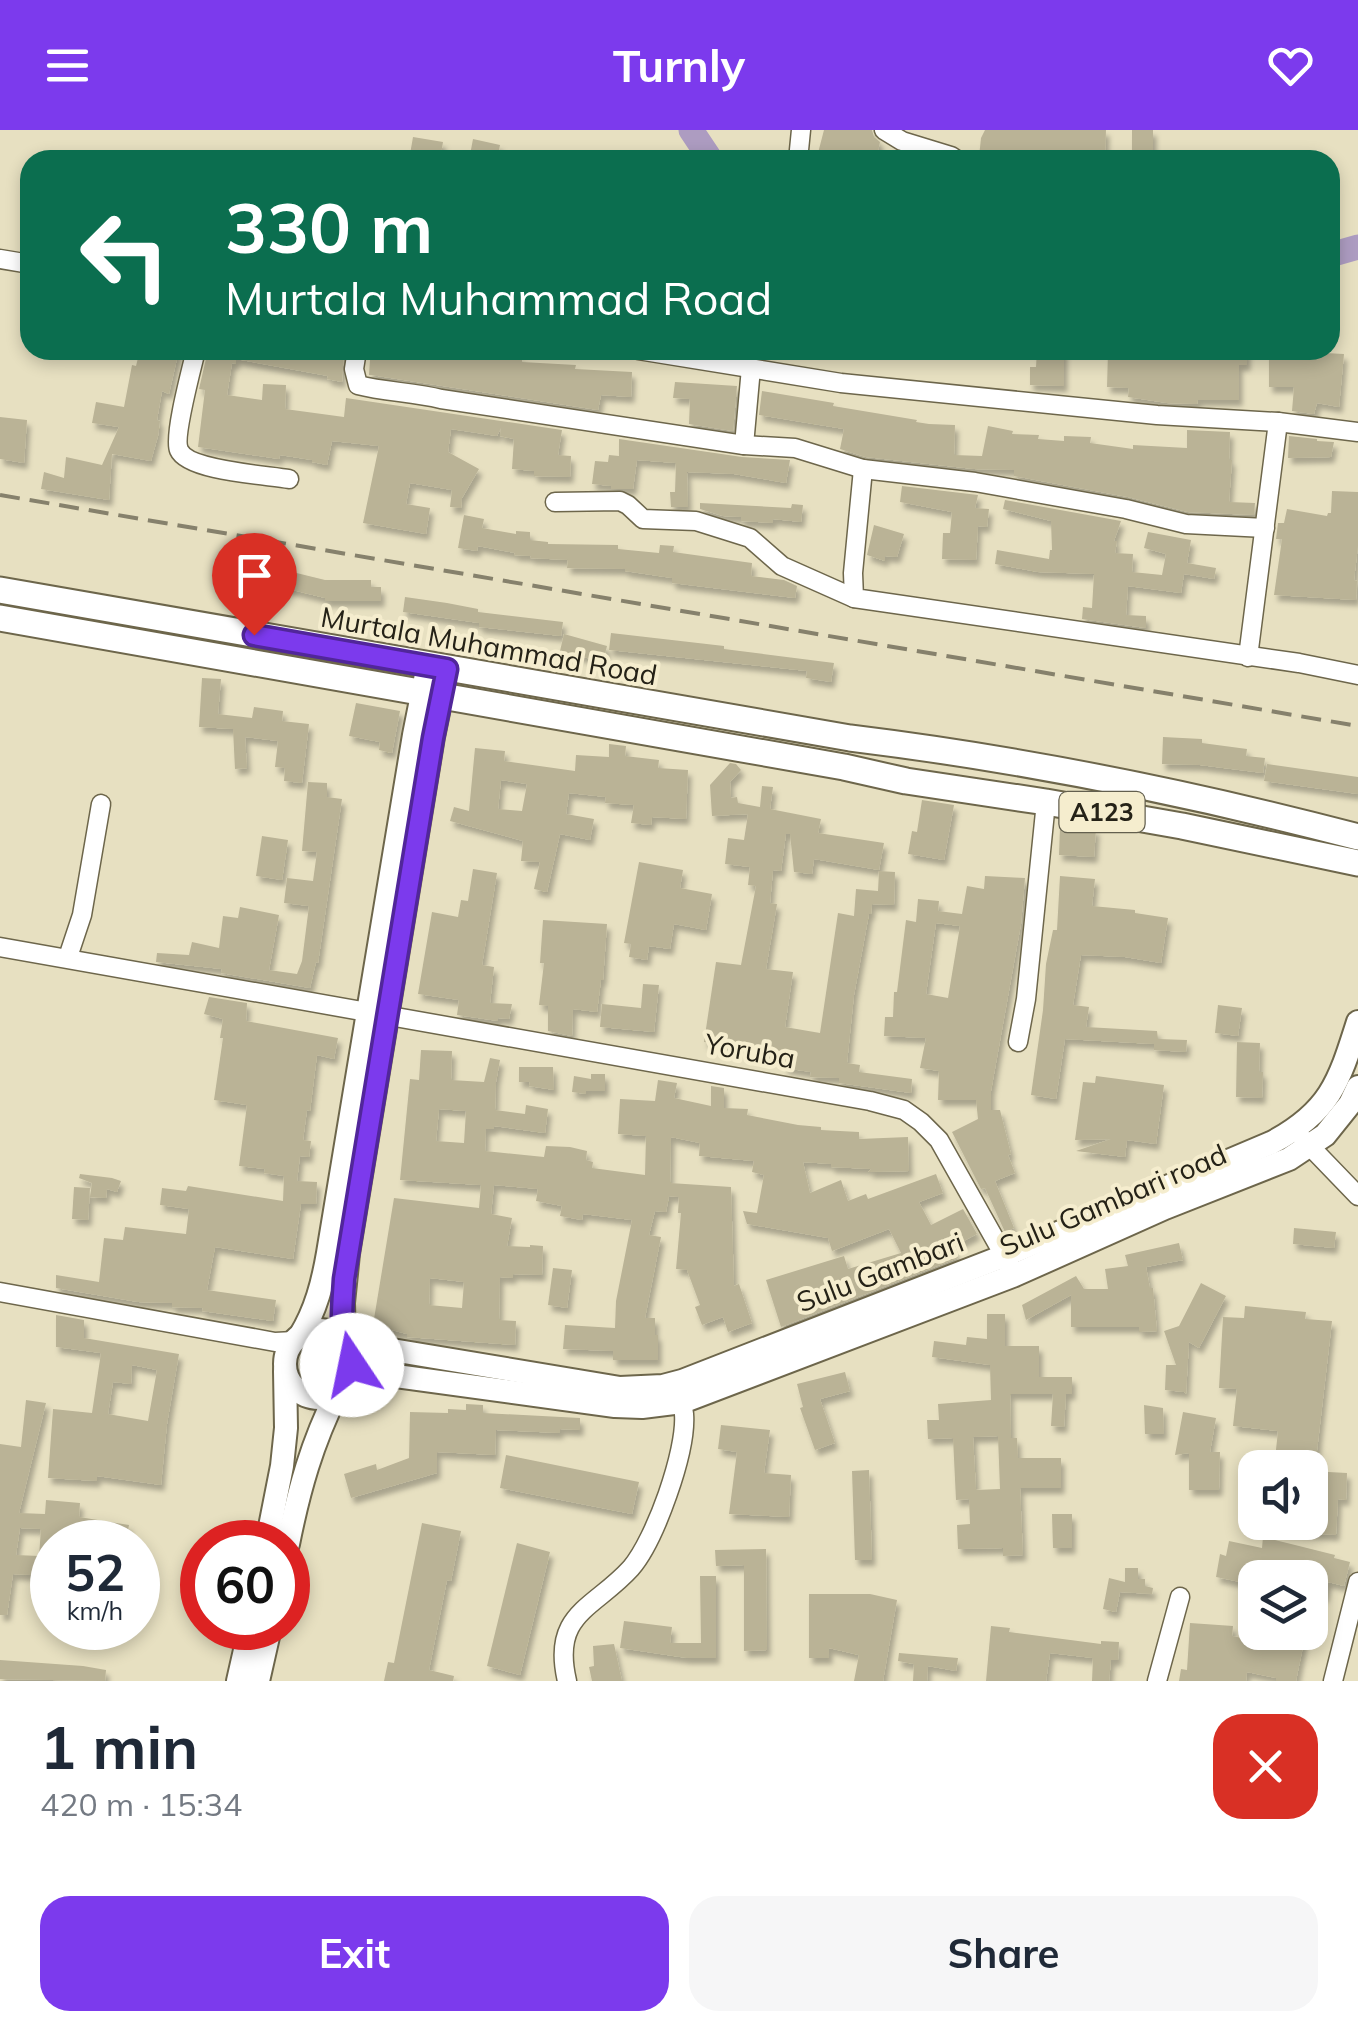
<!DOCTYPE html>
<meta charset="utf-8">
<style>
body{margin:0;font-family:Mulish,sans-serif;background:#f6f6f7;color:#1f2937;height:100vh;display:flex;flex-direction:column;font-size:38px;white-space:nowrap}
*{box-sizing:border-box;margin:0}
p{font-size:32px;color:#747a83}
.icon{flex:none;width:55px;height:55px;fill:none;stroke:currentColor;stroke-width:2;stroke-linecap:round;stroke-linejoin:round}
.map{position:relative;height:1551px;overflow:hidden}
.sheet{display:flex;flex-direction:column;background:#fff;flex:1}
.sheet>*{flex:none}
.banner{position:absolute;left:20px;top:20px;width:1320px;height:210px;border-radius:30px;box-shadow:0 5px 15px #0003;background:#0b6e4f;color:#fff;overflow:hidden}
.fabs{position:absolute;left:1238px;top:1320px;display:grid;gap:20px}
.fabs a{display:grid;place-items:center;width:90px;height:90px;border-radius:20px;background:#fff;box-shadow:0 5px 15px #0003;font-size:50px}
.speed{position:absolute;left:30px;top:1390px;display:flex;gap:20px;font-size:50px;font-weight:700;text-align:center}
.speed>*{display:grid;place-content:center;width:130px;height:130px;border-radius:50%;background:#fff;box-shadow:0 5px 15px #0003;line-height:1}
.speed small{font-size:25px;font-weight:400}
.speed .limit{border:15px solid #d22;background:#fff;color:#111}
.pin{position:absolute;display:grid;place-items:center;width:85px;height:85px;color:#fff;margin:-102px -42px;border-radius:50% 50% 50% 0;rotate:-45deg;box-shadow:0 0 10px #0007}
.pin .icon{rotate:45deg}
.me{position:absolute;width:110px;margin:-55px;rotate:349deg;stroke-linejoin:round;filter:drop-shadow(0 0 8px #0008)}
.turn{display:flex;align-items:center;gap:35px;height:210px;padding:0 40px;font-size:45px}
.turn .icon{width:130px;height:130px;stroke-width:2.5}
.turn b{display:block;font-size:70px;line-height:85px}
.round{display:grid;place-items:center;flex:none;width:105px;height:105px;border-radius:30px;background:#f6f6f7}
.head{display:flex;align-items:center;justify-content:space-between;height:170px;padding:0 40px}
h1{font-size:60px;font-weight:700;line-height:75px}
.primary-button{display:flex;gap:20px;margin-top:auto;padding:20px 40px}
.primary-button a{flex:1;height:115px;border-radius:30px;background:#7c3aed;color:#fff;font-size:40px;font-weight:700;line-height:115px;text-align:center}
.primary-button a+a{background:#f6f6f7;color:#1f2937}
header{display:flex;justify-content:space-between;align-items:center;height:130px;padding:0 40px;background:#7c3aed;color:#fff;font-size:45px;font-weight:700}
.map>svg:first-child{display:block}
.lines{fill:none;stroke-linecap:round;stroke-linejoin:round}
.river{stroke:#ad9cc1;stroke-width:25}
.building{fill:#bab396;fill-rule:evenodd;filter:url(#shadow)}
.minor-casing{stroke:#6d664b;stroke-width:21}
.major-casing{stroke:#6d664b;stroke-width:26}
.highway-casing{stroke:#6d664b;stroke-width:29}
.minor{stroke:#fff;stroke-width:18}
.major{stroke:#fff;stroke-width:22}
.highway{stroke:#fff;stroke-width:25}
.rail{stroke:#86816c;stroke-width:4;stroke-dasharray:20 10;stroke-linecap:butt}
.route-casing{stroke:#51269a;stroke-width:25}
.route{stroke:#7c3aed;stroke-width:18}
.labels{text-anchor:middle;stroke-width:8;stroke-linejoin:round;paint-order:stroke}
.shield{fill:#f5edce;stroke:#635f4e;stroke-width:2.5}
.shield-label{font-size:25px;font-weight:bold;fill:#252217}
.street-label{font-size:28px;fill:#252217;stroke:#f5edce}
</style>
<header><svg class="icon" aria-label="menu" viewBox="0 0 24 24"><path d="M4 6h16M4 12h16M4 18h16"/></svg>Turnly<svg class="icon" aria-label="heart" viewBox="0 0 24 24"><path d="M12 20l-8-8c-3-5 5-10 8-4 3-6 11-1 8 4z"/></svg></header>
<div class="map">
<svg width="1358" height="1551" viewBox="0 0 1358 1551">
<defs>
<filter id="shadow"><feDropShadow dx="3.5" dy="6" stdDeviation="2.5" flood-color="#0004"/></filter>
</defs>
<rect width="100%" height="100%" fill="#e7e0c1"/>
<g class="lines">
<g class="river">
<polyline points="691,0 711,30"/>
<polyline points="1330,125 1358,117"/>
</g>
</g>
<g class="building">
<polygon points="824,0 872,0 874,7 880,12 876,30 843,30 818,23"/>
<polygon points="985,0 1106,0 1105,30 998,30 979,27 981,8"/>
<rect x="1132" y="0" width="21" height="30"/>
<polygon points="413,7 443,12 440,30 409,30"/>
<polygon points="473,9 500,15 497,30 469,30"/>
<polygon points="140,220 179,220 169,264 162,261 157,290 160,291 158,306 151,331 112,324 109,370 41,359 44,342 64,348 66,327 102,335 119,297 92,293 96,272 124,277 132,235 136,236"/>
<polygon points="208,220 304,220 319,223 319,220 344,220 342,252 327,249 328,246 236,229 236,234 232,233 227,265 262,270 263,254 286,255 285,279 344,287 346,268 562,300 558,325 571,326 570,347 534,346 534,341 512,339 514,309 500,306 501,298 497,306 451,299 448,322 479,339 462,368 461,378 450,377 452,360 410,353 406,374 430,378 426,404 363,393 379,316 332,311 327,335 312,332 312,330 280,325 279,329 198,317 205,260 199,259"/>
<polygon points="373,220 478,220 477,224 522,227 522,232 576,235 575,239 632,242 631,267 601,265 598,280 371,245 369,245 370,230 372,230"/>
<polygon points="1037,220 1064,220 1064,256 1030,255 1030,237 1036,237"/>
<polygon points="1159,220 1247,220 1247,235 1239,235 1239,270 1198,270 1197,274 1167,273 1128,267 1129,258 1107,257 1108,222 1159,224"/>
<polygon points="1269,220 1344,224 1339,277 1317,273 1314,284 1292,281 1294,257 1269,257"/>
<polygon points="675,252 737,256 733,301 689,294 690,269 673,268"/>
<polygon points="762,261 834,273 833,276 917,290 916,292 929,294 955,295 954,325 982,326 988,296 1013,301 1012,304 1039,305 1038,309 1064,311 1064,306 1091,307 1090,313 1133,319 1133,315 1187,318 1187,300 1230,302 1229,330 1232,330 1229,372 1255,373 1254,385 1188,382 1128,367 1014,346 1014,340 974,339 866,327 840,319 844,299 759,285"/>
<polygon points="0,287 27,290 24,333 0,329"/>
<polygon points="1289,306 1317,309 1317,311 1334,312 1331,327 1288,328"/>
<polygon points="619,309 742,327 790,330 786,353 734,344 687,342 688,377 671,377 670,362 675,362 676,333 637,330 633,359 611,359 611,356 592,354 595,331 608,332 609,325 619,326"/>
<polygon points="902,356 978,365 975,378 989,379 987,397 978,396 976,430 942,429 943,403 950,403 952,382 900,372"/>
<polygon points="1332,361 1358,362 1358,416 1354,450 1357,451 1356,470 1274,465 1282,409 1276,409 1278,393 1284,393 1287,379 1327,386 1328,383 1331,383"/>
<polygon points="1005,370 1121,391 1114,411 1117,411 1115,423 1133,424 1132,442 1162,445 1166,424 1144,418 1148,402 1191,410 1187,433 1216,438 1214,449 1184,444 1181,463 1128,456 1126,485 1146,486 1146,498 1082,489 1083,477 1092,478 1094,444 1038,442 995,434 997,420 1049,429 1050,420 1052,420 1051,391 1003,379"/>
<polygon points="700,373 791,378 792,374 803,375 801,392 773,389 773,393 741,391 741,387 723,386 700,379"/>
<polygon points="464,385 484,389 482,398 516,404 516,401 530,402 530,410 548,412 548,414 618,415 618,419 659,423 660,415 674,416 673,422 752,433 751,446 784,450 797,456 795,468 672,453 672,448 625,441 625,439 567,438 568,430 530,428 531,426 514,425 515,423 478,416 477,421 458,418"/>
<polygon points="874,395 904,404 897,427 885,426 885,431 867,425"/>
<polygon points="260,434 325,450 371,450 371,457 381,457 381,471 325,471 325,468 256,451"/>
<polygon points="405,467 447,473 478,479 478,482 563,492 561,506 479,497 479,493 403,482"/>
<polygon points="611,503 724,516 724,519 834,533 831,552 806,548 807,541 609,520"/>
<polygon points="564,504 607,516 603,532 560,521"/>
<polygon points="202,548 221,549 218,584 252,588 254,577 283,581 282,591 309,594 302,653 284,651 285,638 275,637 278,611 245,607 247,638 235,639 233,599 199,597"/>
<polygon points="356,573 400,581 392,623 379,620 380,612 349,606"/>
<polygon points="1163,607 1202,609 1202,613 1247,619 1246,626 1265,628 1263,643 1200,635 1162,634"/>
<path d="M609,614l17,2 -1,10 34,4 -1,8 30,2 -2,49 -34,-2 -1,8 -20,-2 3,-18 -29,-2 1,-6 -37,-4 -3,21 28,5 -4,21 -30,-6 -13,58 -13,-3 6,-27 -19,-1 2,-20 -73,-20 4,-14 15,4 6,-63 30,3 -1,10 71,10 1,-16 33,2zM501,650l26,4 -5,27 -24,-2z"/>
<polygon points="730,633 736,634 741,640 730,652 731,668 737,667 738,673 760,677 762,656 773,657 770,679 821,689 818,703 884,713 879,740 814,729 812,744 794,742 790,704 786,704 781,741 773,740 770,773 777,774 766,839 793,842 785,897 820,903 838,783 854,786 856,759 878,761 879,741 895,742 894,775 872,774 871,784 869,784 854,865 847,933 860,935 859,942 912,949 911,963 839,953 839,948 810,947 811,942 784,938 787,923 704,912 716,832 741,835 756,756 748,755 750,737 725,734 728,708 744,710 748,684 712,686 710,655"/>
<polygon points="1267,634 1358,647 1358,664 1264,651"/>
<polygon points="308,652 327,653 327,667 342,669 318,833 316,832 310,858 221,843 222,839 156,832 157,823 189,825 192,812 219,818 223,786 238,788 240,777 279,785 269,840 297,844 302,831 309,776 284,773 287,748 313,751 317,722 302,721"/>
<polygon points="922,670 954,675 944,730 908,724 912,701 917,702"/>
<polygon points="1060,697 1096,699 1094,727 1059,725"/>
<polygon points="262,706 288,710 282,750 256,746"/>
<polygon points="639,732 683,740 680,758 712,764 706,800 674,794 670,819 649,816 647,830 629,827 631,814 624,813"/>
<polygon points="473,739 497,743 482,835 494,837 490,873 512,874 509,889 498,888 498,891 457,885 459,870 418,864 432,782 458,787 461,770 468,771"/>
<path d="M985,746l40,2 -4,46 -30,167v19h9l11,44 -3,1 7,18 -20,8 19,47 -9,4 -20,-44 -4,1 -29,-57 26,-13 -2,-19h-38l1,-29 -19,-3 6,-30 -42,-2 1,-19h8l1,-25h3l9,-72 10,2 2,-23 21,2 -1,10 24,3 5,-28 17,3zM936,793l24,3 -12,72 -22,-4z"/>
<polygon points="1060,746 1095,749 1092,776 1135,780 1135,783 1168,788 1161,833 1125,827 1081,825 1073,875 1089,877 1086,897 1157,901 1158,909 1187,910 1186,922 1154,920 1154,914 1065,909 1056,969 1031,965 1043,880 1046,834 1053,800 1057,800"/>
<polygon points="543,790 607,794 603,850 601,850 597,882 573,879 572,906 548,901 548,876 539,875 544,833 540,833"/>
<polygon points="643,854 659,855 654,902 600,897 602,874 641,878"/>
<polygon points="209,867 247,873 246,891 338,908 334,929 317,925 310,981 307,980 303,1010 311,1011 309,1027 300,1026 297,1051 317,1052 316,1074 301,1074 293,1129 215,1117 207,1160 276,1170 273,1191 202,1181 203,1178 172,1177 172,1173 138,1172 56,1158 56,1145 99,1152 104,1108 123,1110 125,1097 186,1104 189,1079 160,1075 162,1058 186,1061 188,1056 283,1071 284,1046 264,1043 265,1039 239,1036 247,975 214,970 223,908 220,908 223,889 204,884"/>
<polygon points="1218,875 1242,878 1238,906 1215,903"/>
<polygon points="1237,912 1260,913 1259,942 1263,942 1262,968 1236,967"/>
<path d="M421,920l31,1 -1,29 33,2 6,-24 10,2 -4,22 -1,28 30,4 1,-9 22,4 -3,24 -51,-7v3h-8l-1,22 59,6 2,-11 24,1 17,4 -1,9 7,2 -1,6 53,7 1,-39 -28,-2 2,-35 35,2 3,-21 19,3 -3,15 37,8v-20l13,2v20l24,1 -1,6 51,10 23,2v3l38,2v7l49,-2 1,34 -41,1 3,-3 -40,-2v-3l-28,-2 7,31 31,-13 7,21 18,-7 2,5 68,-25 7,19 -24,9 12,23 32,-16 14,25 -25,13 6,11 -177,69 -15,-47 78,-24 4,13 53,-16 -12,-24 -57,22 -4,-13 -81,-14 -4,-13 14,2 7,-38 -12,-3 2,-11 -55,-5 1,-13 -29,-6 -1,46 61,4 3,99 5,-2 13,39 -24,9 -5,-15 -21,8 -7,-18 5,-2 -13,-35 -11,-1 5,-56h-3l1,-16 -10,-1 -3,16 -11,-1 -6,24 12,2 -16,81h10v17h3v25h-45v-9l-50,-2 2,-24 50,3 1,-27 16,-81 -49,-6 -1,6 -22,-4 2,-10 -26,-5 2,-12 -44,-4 -3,29 21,4 -5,28 23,1v-2l13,1 -1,29 -29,-1v4l-13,-1 -1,43 17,1 -1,24 -108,-8v-3l-34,-9 21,-127 85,10 2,-23 -81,-5 10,-101 9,1zM439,979l27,2 -2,32 -28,-2zM430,1148l34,4 -2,26 -33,-3z"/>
<polygon points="519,937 553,937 554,960 529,956 530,952 519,952"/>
<polygon points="591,944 605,944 605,961 586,961 586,964 572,962 574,946 591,949"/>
<polygon points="1096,946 1164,955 1156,1014 1127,1010 1125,1027 1076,1021 1111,1009 1075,1010 1083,952 1095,953"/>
<polygon points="80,1044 112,1048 121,1051 117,1062 107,1059 106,1068 90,1067 92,1053 79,1048"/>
<polygon points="74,1057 90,1058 88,1090 72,1089"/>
<polygon points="1294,1098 1336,1102 1334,1118 1293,1114"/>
<polygon points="1179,1113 1183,1130 1146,1137 1150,1158 1153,1158 1157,1201 1139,1202 1139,1197 1071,1197 1071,1165 1026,1190 1022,1175 1076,1146 1084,1159 1108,1159 1105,1139 1128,1136 1125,1125"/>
<polygon points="553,1138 572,1140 567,1178 548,1175"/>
<polygon points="1201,1153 1226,1166 1199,1218 1189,1212 1186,1264 1184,1262 1165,1260 1166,1235 1176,1235 1164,1201 1179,1196"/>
<polygon points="1245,1176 1306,1182 1305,1189 1332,1191 1315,1338 1274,1338 1278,1301 1233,1296 1237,1259 1219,1258 1223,1187 1244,1188"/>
<path d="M987,1184h18v32h34v31h33v17h-6l-2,33 -13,-1 2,-32h-43l1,44h6l1,20h43v30h-41l3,67 -20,1v-8l-45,1 -1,-24 13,-1 -1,-25 -13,1 -3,-62 -25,1 -1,-19h12l-1,-16 53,-4 -1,-35 -58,-8 2,-16 32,4 1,-8 20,2zM998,1306l2,53 -24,1 -3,-53z"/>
<path d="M56,1185l28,5v18l95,16 -12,70 -6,61 -64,-9v5l-49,-3 5,-69 39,4 9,-60 -45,-6zM132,1235l25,5 -9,51 -40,-7 5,-32 18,2z"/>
<polygon points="845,1242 850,1261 820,1269 835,1313 815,1320 800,1278 803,1277 797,1254"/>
<path d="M26,1270l20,3 -27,110 26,1 1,-14 34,3 -1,14 50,8 -3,17h-37l2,-13 -25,-2 -1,15h-13v34l-39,-2 -6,41h-7v-171l21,3zM20,1398l21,1 -2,27 -23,-1z"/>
<polygon points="466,1274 483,1275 483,1283 580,1288 580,1300 560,1299 560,1303 496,1300 495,1325 437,1322 437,1343 351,1368 344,1344 376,1334 377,1340 409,1328 410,1282 448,1283 448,1279 466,1280"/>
<polygon points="1144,1275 1163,1278 1164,1304 1145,1304"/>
<polygon points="1183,1282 1216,1288 1210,1322 1220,1322 1219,1360 1189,1360 1189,1323 1175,1325"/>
<polygon points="721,1295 770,1300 764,1343 791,1345 789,1387 729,1384 737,1322 718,1319"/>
<polygon points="506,1325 639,1352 632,1384 500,1358"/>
<polygon points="869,1340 872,1430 855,1430 852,1341"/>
<polygon points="1310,1341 1347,1343 1346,1370 1338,1369 1336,1405 1280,1401 1280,1392 1310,1392"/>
<polygon points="1052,1384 1072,1384 1072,1418 1053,1418"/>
<polygon points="422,1393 461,1401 451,1451 447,1450 429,1540 454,1546 453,1551 384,1551 388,1532 394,1533"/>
<polygon points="1263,1407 1335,1425 1334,1428 1350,1432 1344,1456 1328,1452 1325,1467 1310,1463 1310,1448 1283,1448 1259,1444 1259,1448 1255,1448 1255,1455 1216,1447 1220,1424 1226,1426 1229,1411 1262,1418"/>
<polygon points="517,1413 550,1422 520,1545 487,1536"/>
<polygon points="766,1419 767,1520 744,1521 744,1435 716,1436 715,1420"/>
<polygon points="1125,1438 1138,1438 1138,1449 1145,1449 1145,1456 1153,1458 1152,1464 1120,1462 1116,1482 1103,1479 1109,1448 1125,1452"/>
<polygon points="700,1446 716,1446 716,1528 687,1528 620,1518 624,1491 672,1497 670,1513 701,1513"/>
<polygon points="809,1464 870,1464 897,1470 883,1551 854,1551 859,1525 829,1518 829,1528 809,1528"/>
<polygon points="1190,1493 1233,1496 1232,1506 1283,1516 1284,1502 1306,1502 1296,1551 1276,1551 1276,1548 1247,1542 1246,1551 1179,1551 1181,1539 1187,1540"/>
<polygon points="991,1496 1010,1498 1009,1502 1101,1514 1101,1511 1119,1512 1118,1530 1111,1530 1109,1551 1092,1551 1093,1528 1050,1523 1046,1551 986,1551"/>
<polygon points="614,1514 622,1551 592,1551 589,1537 594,1536 593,1516"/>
<polygon points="899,1523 958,1528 956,1541 928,1536 927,1551 913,1551 914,1534 898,1531"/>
<polygon points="0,1530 83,1536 106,1540 105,1551 0,1549"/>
</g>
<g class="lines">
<g class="minor-casing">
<g id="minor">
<polyline points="884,0 902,11 951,26 957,30"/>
<polyline points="798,30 801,0"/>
<polyline points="0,129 30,134"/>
<path d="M196,220c-4,17 -23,87 -17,100 9,21 88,25 110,29"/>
<path d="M357,220l-3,19 4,16c27,7 55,7 83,14l303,46 51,3 68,21 112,13 151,27 60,15 79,4"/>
<polyline points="638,220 841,253 1157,285 1278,292 1358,302"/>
<polyline points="744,315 751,238"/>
<polyline points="863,339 853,443 854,468 1299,533 1358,545"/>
<polyline points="555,372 620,371 628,375 643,389 696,391 750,408 782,436 854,468"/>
<polyline points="1248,527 1278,292"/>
<polyline points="0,817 870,971 904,980 921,992 939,1010 1010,1136"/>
<polyline points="68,827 82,785 101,674"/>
<polyline points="1018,912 1026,869 1046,672"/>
<polyline points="1303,1009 1358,1066"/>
<polyline points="0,1162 275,1212 294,1211"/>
<path d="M567,1551c-16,-68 27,-72 64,-113 24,-28 56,-117 53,-154 -1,-8 -4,-15 -6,-23"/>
<polyline points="1157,1551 1180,1467"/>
<polyline points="1333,1551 1358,1452"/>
</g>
</g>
<g class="major-casing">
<g id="major">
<path d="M447,539l-14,68 -85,517 -5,49 1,39 276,46 43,-2 19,-5 322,-125 267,-113c59,-31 68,-61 87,-121"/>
<circle cx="319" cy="1234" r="34"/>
<path d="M300,1206c16,-26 23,-54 28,-83l86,-518 14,-70"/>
<polyline points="343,1257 364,1249 396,1246 615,1276 642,1277 682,1272 1015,1145 1165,1078 1289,1029 1325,1005 1350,974 1358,957"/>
<polyline points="267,1412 282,1336 286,1298 285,1241"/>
<path d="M288,1414c11,-55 24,-101 49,-151"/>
<polyline points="238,1551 250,1498"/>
<polyline points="258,1551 270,1498"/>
</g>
</g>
<g class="highway-casing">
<g id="highway">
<path d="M0,460l850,148c171,21 341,55 508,99"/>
<polyline points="0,488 844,637 906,651 1046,672 1182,696 1358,733"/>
</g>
</g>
<use href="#minor" class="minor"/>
<use href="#major" class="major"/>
<use href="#highway" class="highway"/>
<polyline class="rail" points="0,365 1358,596"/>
</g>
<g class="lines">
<g class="route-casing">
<path id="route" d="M254,505l193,34 -14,69 -89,541c-1,19 -4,43 0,61 3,9 7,15 8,25"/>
</g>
<use href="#route" class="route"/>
</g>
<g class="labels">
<rect class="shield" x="1059.5" y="662" width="85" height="40" rx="8"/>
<g class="shield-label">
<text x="1102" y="691">A123</text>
</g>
<g class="street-label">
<text transform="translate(489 516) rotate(10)" y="10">Murtala Muhammad Road</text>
<text transform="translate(750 921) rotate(10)" y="10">Yoruba</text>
<text transform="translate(1113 1070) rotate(-23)" y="10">Sulu Gambari road</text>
<text transform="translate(880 1142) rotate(-21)" y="10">Sulu Gambari</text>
</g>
</g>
</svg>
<div class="fabs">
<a><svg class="icon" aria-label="sound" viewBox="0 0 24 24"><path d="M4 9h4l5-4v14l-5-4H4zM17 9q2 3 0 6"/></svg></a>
<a><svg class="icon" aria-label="layers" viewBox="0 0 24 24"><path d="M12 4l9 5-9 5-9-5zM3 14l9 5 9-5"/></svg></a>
</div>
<div class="speed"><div>52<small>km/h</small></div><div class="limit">60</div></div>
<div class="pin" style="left:254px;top:505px;background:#d93025"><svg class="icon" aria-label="arrive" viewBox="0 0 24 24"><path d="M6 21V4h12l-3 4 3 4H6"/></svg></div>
<svg class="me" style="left:352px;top:1235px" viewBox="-20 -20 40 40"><circle r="19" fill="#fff"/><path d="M0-13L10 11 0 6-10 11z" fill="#7c3aed"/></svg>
<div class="banner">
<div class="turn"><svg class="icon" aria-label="left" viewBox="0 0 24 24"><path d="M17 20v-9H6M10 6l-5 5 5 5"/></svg><div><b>330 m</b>Murtala Muhammad Road</div></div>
</div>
</div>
<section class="sheet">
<div class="head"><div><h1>1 min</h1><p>420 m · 15:34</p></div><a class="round" style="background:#d93025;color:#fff"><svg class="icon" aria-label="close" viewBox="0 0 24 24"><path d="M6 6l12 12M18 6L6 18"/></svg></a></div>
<div class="primary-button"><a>Exit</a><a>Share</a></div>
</section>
